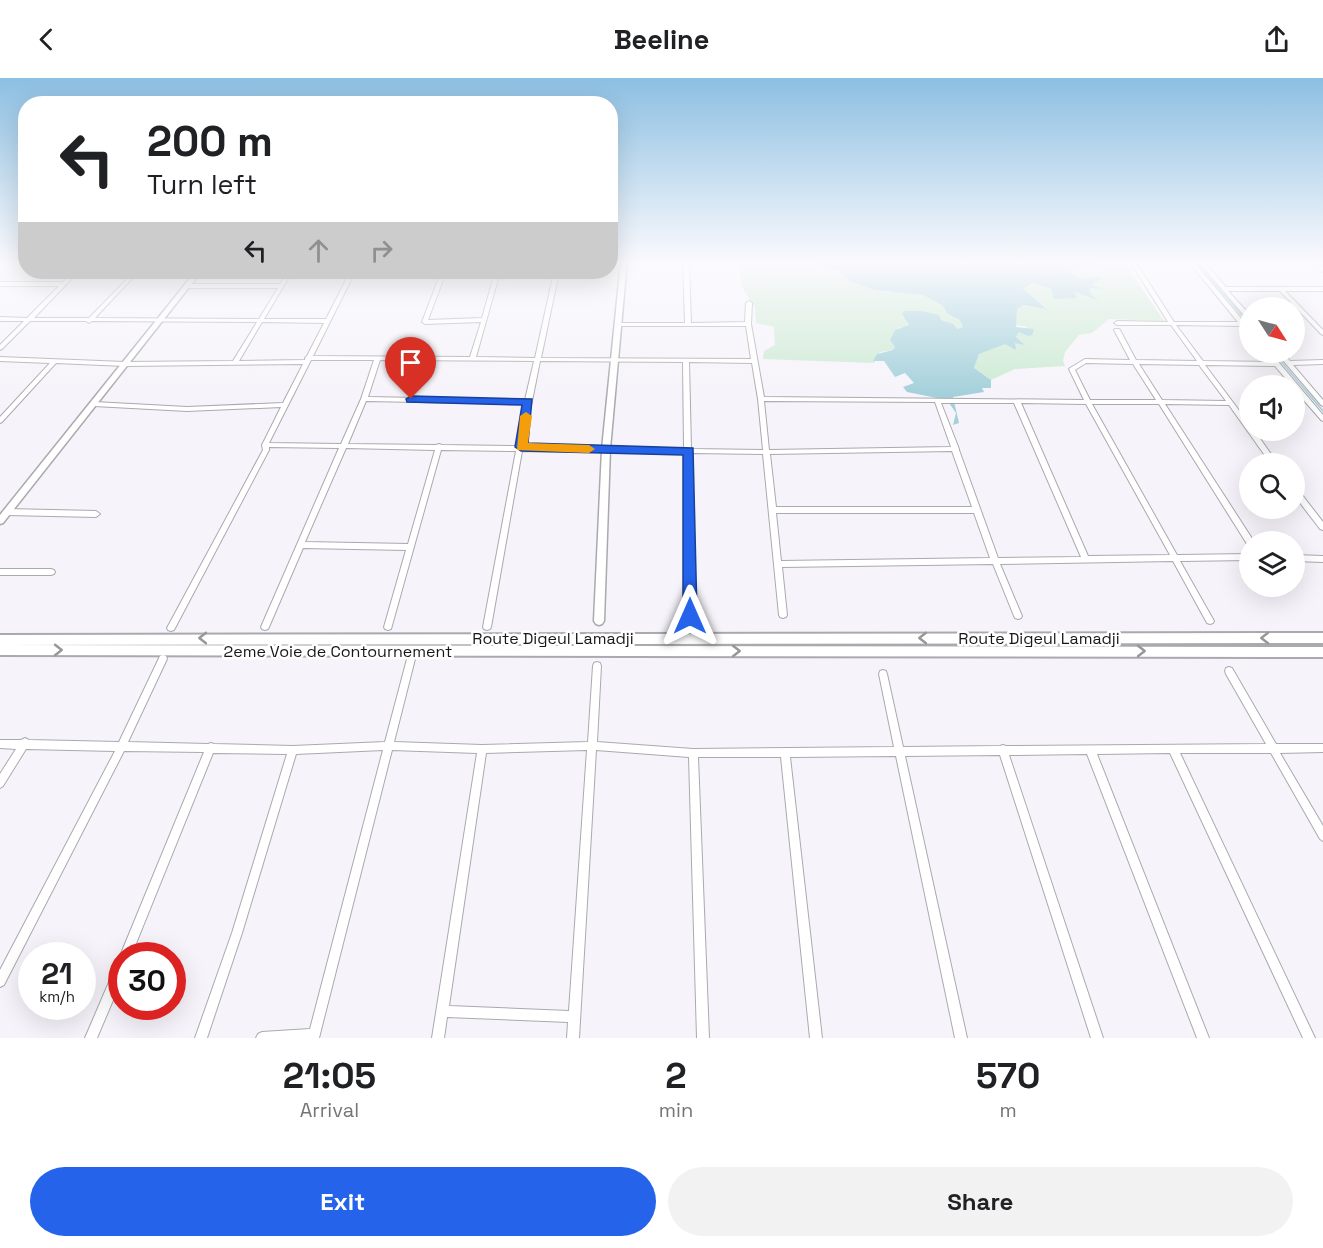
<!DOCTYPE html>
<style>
body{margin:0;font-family:"Space Grotesk",sans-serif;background:#f2f2f2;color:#202124;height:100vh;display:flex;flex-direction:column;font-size:22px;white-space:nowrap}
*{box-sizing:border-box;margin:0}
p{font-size:20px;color:#757577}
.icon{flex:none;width:33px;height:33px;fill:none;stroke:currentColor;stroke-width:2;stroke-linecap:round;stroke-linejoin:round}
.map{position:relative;height:960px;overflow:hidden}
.panel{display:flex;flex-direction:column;background:#fff;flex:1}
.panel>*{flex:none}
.banner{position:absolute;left:18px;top:18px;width:600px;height:183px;border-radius:24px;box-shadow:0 6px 24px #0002;background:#fff;color:#202124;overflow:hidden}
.needle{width:39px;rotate:126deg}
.fabs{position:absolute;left:1239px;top:219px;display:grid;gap:12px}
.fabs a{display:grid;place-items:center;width:66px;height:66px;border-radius:50%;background:#fff;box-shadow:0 6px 24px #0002;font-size:30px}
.speed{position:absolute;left:18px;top:864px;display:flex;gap:12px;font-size:30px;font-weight:700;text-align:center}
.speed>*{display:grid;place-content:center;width:78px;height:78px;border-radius:50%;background:#fff;box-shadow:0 6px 24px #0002;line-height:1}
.speed small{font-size:15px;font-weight:400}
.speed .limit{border:9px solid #d22;background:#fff;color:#111}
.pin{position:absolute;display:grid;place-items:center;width:51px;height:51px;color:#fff;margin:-62px -26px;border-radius:50% 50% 50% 0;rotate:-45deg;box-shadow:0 0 6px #0007}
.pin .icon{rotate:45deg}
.me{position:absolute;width:66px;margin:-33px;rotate:0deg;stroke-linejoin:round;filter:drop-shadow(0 0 4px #0008)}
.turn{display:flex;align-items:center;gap:21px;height:126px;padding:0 30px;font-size:27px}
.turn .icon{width:78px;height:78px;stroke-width:2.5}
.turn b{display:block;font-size:42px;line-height:51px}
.lanes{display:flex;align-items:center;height:57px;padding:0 30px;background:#0003;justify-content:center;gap:30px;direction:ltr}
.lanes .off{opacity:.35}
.eta{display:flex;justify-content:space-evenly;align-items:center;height:102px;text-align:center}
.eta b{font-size:36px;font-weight:700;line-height:42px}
.cta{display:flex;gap:12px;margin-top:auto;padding:12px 30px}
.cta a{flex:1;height:69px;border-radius:36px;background:#2563eb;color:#fff;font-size:24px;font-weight:700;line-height:69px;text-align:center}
.cta a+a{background:#f2f2f2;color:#202124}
header{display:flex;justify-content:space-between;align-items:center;height:78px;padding:0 30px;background:#fff;font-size:27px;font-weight:700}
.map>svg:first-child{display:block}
.green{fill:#ccead3}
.water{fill:#a3d0da}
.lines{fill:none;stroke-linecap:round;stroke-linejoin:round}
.stream{stroke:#a3d0da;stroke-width:1.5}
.minor-casing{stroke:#aaa9ae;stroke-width:2}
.tertiary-casing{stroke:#aaa9ae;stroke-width:3}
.secondary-casing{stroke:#aaa9ae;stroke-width:4}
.minor{fill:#fff;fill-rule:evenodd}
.tertiary{fill:#fff;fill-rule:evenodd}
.secondary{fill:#fff;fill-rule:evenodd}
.oneway{stroke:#979798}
.route{fill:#2563eb;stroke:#184099;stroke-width:1.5}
.slow{fill:#f59e0b}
.labels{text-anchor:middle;stroke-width:5;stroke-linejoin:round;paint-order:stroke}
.street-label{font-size:16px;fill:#171719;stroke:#fff}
</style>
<header><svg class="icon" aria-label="back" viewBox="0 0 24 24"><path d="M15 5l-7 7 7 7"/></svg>Beeline<svg class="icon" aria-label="share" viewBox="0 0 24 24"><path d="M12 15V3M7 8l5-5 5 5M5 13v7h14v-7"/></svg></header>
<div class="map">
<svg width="1323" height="960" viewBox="0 0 1323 960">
<rect width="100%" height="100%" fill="#f6f4fa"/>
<g class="green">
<path d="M740,183h80l-5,4 21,5 15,12 34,10 23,-1 15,4 19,10 6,9 12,6 3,7 -6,2c-12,-13 -34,-11 -52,-12l3,9 -10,2 -8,12 5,7 -2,3 -13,2 -6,11 -111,-4 1,-8 11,-6 -1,-18 -18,-4 -1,-16 -14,-21z"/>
<polygon points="1104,183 1123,183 1164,243 1109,241 1092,255 1079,257 1065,274 1063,283 1065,288 1015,291 991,302 974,290 979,276 1005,265 1023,265 1016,259 1019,254 1028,249 1014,247 1017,231 1024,227 1047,230 1023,211 1032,205 1050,210 1051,216 1075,217 1074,214 1099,223 1090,215 1092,210 1103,211 1090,207 1100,201 1081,202 1070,192 1081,188 1098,189 1099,185"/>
</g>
<path class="water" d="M820,183h130l18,4 2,-4h134l-5,2 5,3h-23l-11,4c9,12 14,10 26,7l5,2 -10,6 14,4 -14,-1 -1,5 9,8 -24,-9 2,6 -23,1 -4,-11 -18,-5 -9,6 24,20 -23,-4 -7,4 -1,18 18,2 -2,6 -4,1 -9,-4 -3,5 9,8 -10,-2 1,7 -11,-6 -26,10 -5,14 17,12v8h-9l2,4 -31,5 6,26 -6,2 3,-12 -9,-13 -40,-8 -4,-5 11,-4 -9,-10 -10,4 -11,-16h-11l4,-7 16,-4 2,-3 -5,-7 5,-10 14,-5 -7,-11 2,-3h18l17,4 2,5 12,4 4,5 6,-2 -3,-7 -12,-6 -6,-9 -19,-10 -48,-5 -24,-8 -15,-12 -21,-5z"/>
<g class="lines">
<g class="stream">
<polyline points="1195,183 1250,247"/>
<polyline points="1273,274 1323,333"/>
</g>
<g class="minor-casing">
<g id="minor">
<path d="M683,183h6l2,62 54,-1 1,-19 3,-2 3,2 -1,21 13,73 320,3 -15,-31 1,-1 15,-9 45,1 -16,-30 1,-1h4l1,1 16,30 61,1 -26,-36h-54l-3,-2 3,-2 51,1 -38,-61h5l39,61h64l-50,-61h5l57,68v6l-9,-9 -65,-1 27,36 69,1 -8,-10h6l53,63v6l-2,-1 -27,-31v-3h-2l-17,-20 -70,-1 45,60v5h4l24,34h-7l-42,-59 -64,-1 88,136v2h-3v3l-3,-1 -88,-140h-67l85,151 73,-1v6l-70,1 34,60 -1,2 -3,1 -3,-1 -34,-62 -173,3 22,52 -1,2 -3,1 -3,-1 -1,-2 -21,-52 -211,3 5,48 -1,2 -3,1 -3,-1 -1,-2 -16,-161 -72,-1 3,163 -1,2 -3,1 -3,-1 -1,-2 -2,-163 -162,-2 -31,176 -1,2 -3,1 -3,-1 -1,-2 33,-176 -75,-1 -50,179 -3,1 -3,-1 -1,-2 22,-77 -103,-2 -34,79 -1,2 -3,1 -3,-1 -1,-2 78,-179 -70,-1v3l-95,180 -3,1 -3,-1 -1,-2 96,-178 -1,-5 19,-38 -94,4 -93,-5 -3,-2 3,-2 93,5 96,-4 20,-39 -178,2 -69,-3 -54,59 -2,1v-6l50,-54 -50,-2v-4l125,5 108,-1 24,-39 -165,-1 -3,2 -3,-2h-56l-28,28 -2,1v-5l24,-24h-24v-4l27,1 32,-32h-59v-4h63l11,-10h4l-44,46h55l45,-46h4l-43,46 164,1 19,-31h-92l-3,-2 3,-2h94l8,-12h4l-28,47h62l24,-47h5l-42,84 157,1 11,-35 -56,2 -3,-2 19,-50h5l-18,48 54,-2 13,-46h5l-24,85 59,1 19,-86h5l-18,86 210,1 -5,-33h-129l-1,-1 3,-2h66zM262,244l62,1 -17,33 -2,2v2l-66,1zM311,282h63l-13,39 -20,45 -72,-1zM380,282l154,1 -9,39 -157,-3zM540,283l143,1 1,87 -161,-3zM689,284l63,1 6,36 5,51 -72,-1zM1086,285l47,1 23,36h-66l-15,-30zM1139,286l60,1 27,36 -64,-1zM366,323l159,3 -8,42 -75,-1 -3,-1 -3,1 -88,-1zM764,323l171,1 16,45 -182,3zM941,325h73l67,154 -83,1 -39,-108v-1zM1021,325l65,1 84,151 -82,1zM346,370l89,2 -27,94 -103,-2zM952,373l20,56h-196l-6,-53zM776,435h198l16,45 -209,3z"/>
<polygon points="1198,183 1203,183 1226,209 1323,209 1323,213 1285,213 1323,252 1323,257 1321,256 1280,213 1228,213 1250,237 1250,243 1248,242"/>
<polygon points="1312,183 1317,183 1323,189 1323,194"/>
<polygon points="1276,274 1283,274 1290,283 1323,282 1323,286 1293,287 1323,322 1323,328 1321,327"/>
<polygon points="1294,409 1296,409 1323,444 1323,452 1320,451 1294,417"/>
<polygon points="7,431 96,433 100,436 96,439 7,437 3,434"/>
<polygon points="1294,477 1323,478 1323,484 1294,483"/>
<polygon points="0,491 51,491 54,492 55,494 54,496 51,497 0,497"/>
<path d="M163,577l3,1 1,3 -39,83 80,2 3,-1 3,1 79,2 92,-4 22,-83 1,-3 3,-1 3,1 1,3 -21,83 88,3 106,-3 5,-76 1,-3 3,-1 3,1 1,3 -4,76 96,7 201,-2 -15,-73 1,-3 3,-1 3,1 1,3 16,73 97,-1 3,-1 3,1 260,-2 -40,-70 -1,-3 1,-3 3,-1 3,1 44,76h47v8l-43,1 43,73v15l-3,-2 -49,-86h-91l135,285h-12l-133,-285 -73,1 112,284h-12l-110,-284 -78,1 94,283h-12l-91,-283 -95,1 62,282h-12l-59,-282 -106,1 32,281h-12l-29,-281h-83l11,281h-12l-8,-281 -93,-7 -17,288h-12l1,-16 -121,-5 -3,21h-12l45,-285 -85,-3 -73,288h-63l2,-4 4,-2 48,-3 73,-279 -87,4 -54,179 -35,105h-12l37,-105 55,-179 -74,-1 -82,203h-9v23l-25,59h-12l33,-77 3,-1 -1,-4 84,-204 -80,-1 -120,234 -4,2v-17l115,-219 -89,-2 -23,37 -3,2v-14l16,-25 -16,-1v-8h21l4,-2 4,2 90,2 41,-86zM587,672l-18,261 -120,-5 37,-253z"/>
</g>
</g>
<g class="tertiary-casing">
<g id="tertiary">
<polygon points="621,183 627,183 610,371 604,543 602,546 599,547 596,546 594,543 602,371"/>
<polygon points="195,194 201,194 3,445 0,446 0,437"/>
</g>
</g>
<g class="secondary-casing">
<g id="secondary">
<polygon points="1323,555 1323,565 0,567 0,557"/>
<polygon points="0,567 1323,569 1323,579 0,577"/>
</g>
</g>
<use href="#minor" class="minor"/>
<use href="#tertiary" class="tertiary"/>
<use href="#secondary" class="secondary"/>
</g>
<defs><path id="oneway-chevron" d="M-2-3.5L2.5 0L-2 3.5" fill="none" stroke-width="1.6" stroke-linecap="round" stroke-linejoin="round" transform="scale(1.5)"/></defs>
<g class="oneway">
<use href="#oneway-chevron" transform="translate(203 560) rotate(180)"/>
<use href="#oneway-chevron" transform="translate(923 560) rotate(-180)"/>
<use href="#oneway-chevron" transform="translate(1265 560) rotate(-180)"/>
<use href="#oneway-chevron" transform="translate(58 572)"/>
<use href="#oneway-chevron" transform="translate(736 573)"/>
<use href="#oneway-chevron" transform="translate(1141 573)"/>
</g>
<linearGradient id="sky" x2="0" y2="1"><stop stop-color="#8cbfe2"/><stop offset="0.58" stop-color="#fbfafd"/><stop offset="1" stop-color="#fbfafd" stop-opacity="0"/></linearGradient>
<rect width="1323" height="318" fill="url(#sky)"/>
<polygon class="route" points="411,318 532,321 528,365 693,370 697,538 695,542 690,544 683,538 683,377 521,373 515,369 522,327 407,324 406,321"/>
<polygon class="slow" points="526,334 532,338 528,365 589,367 595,371 589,375 517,372 520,338"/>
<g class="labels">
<g class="street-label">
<text x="553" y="566">Route Digeul Lamadji</text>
<text x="1039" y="566">Route Digeul Lamadji</text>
<text x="338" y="579">2eme Voie de Contournement</text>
</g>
</g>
</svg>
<div class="fabs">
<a><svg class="needle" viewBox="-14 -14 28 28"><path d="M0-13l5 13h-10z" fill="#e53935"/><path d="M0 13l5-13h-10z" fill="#757577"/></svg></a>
<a><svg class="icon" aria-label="sound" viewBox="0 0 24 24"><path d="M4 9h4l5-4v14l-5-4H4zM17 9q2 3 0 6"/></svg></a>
<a><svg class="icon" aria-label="search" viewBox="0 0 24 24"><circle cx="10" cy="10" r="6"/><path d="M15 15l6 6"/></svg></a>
<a><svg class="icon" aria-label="layers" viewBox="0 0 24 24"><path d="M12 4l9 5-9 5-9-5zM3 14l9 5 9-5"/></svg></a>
</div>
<div class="speed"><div>21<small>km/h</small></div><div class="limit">30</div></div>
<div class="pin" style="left:411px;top:321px;background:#d93025"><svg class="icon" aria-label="arrive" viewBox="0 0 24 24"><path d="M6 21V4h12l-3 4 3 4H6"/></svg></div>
<svg class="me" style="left:690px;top:538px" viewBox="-20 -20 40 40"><path d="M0-17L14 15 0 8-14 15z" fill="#2563eb" stroke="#fff" stroke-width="4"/></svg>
<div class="banner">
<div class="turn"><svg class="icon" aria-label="left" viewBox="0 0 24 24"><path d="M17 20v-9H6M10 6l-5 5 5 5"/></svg><div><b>200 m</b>Turn left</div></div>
<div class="lanes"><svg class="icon" aria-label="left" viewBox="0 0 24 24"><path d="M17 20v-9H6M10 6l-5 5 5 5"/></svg><svg class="icon off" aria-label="ahead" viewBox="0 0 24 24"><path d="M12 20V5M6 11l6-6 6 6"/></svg><svg class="icon off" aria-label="right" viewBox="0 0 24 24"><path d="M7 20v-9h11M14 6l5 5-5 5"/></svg></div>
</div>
</div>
<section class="panel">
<div class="eta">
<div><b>21:05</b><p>Arrival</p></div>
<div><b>2</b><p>min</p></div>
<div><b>570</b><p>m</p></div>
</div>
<div class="cta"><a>Exit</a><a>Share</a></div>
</section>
